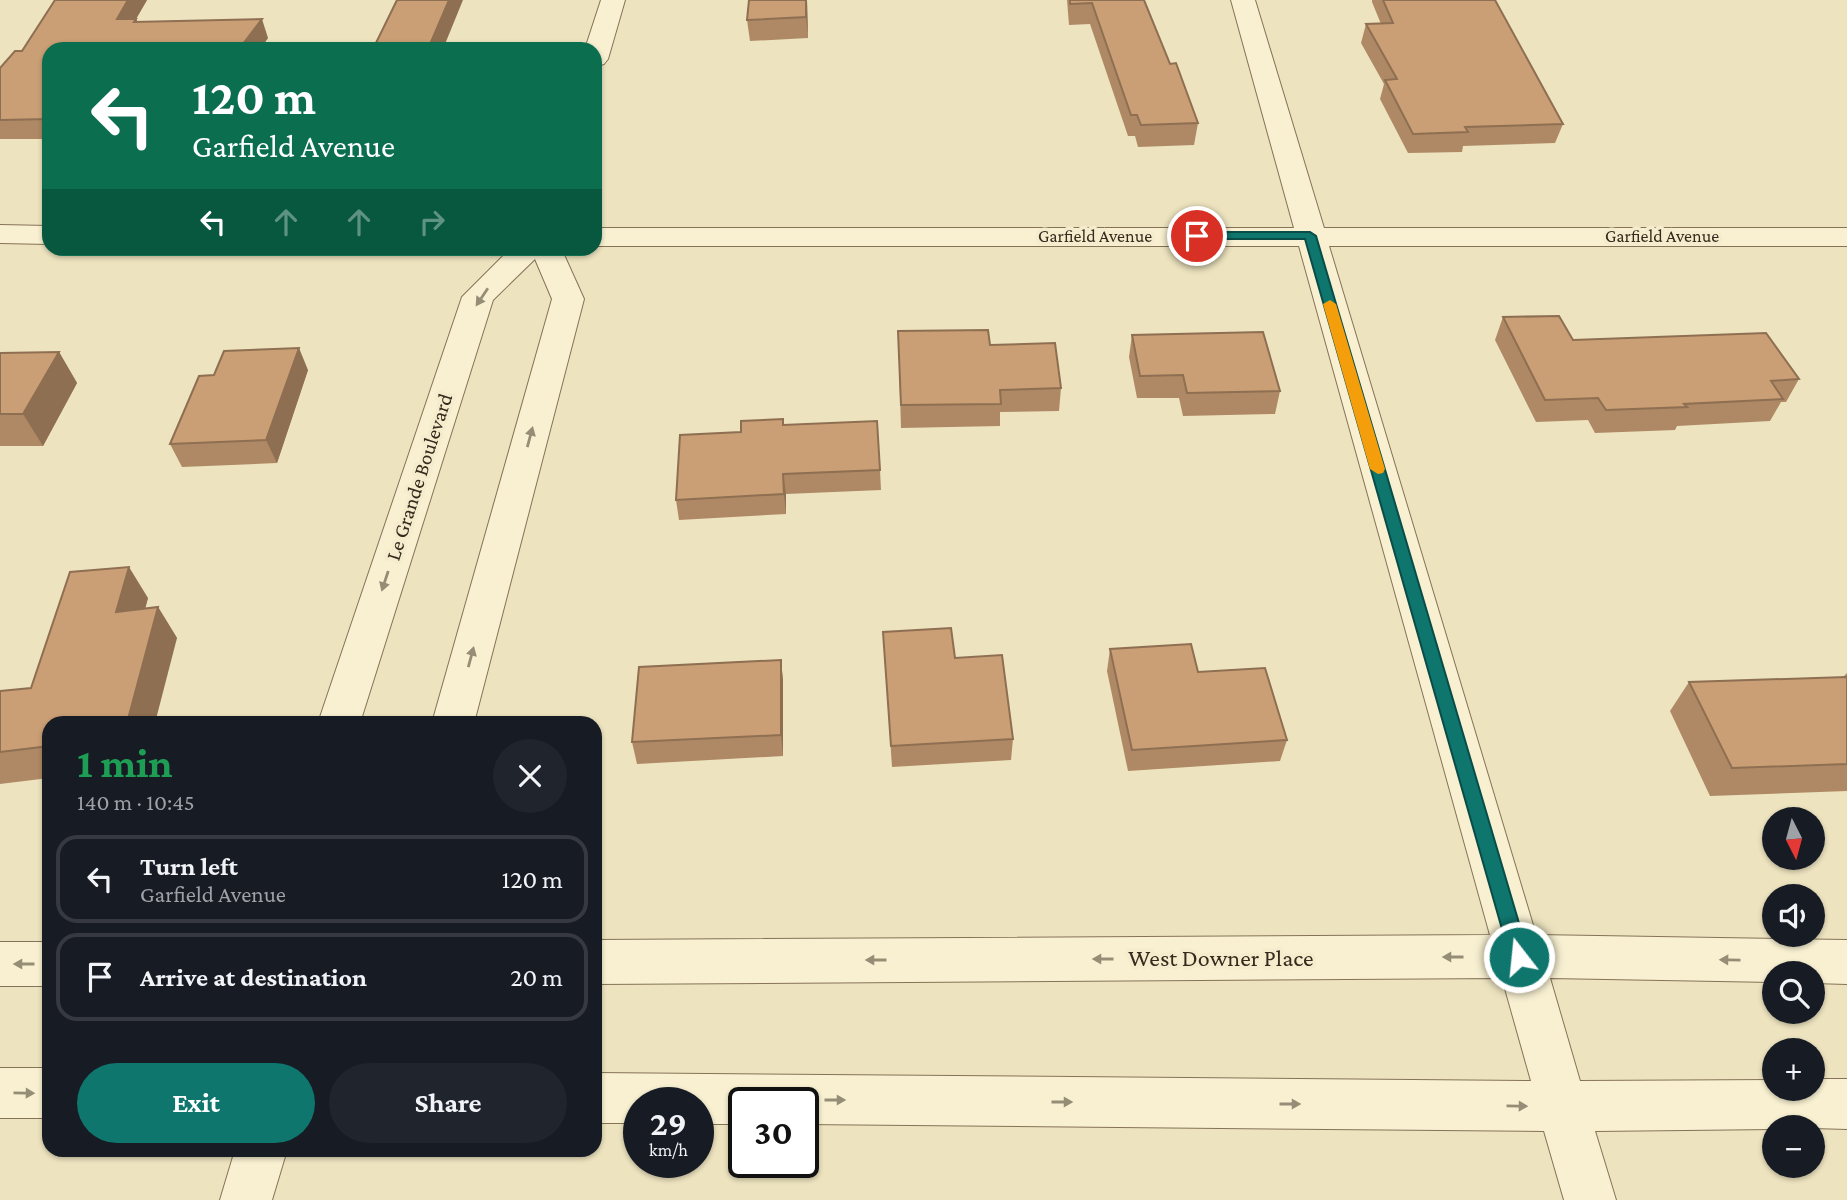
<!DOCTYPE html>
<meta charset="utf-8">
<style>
body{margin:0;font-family:"Crimson Pro",serif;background:#20242c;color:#f1f3f6;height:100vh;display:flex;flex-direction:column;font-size:26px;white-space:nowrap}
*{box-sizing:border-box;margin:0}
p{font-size:23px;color:#9ea1a6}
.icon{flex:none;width:38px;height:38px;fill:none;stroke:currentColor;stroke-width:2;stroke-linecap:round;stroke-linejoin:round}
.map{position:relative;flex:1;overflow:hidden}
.details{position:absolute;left:42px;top:716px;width:560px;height:441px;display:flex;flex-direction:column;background:#171b24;border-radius:21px;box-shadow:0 2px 5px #0004}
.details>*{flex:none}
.top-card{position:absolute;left:42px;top:42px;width:560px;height:214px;border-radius:21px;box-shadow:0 2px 5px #0004;background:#0b6e4f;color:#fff;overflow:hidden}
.needle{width:46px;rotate:174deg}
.controls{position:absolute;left:1762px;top:807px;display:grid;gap:14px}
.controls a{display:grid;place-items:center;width:63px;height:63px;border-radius:50%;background:#171b24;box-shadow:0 2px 5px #0004;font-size:35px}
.speed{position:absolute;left:623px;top:1087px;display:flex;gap:14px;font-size:35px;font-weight:700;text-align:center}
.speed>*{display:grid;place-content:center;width:91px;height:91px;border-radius:50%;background:#171b24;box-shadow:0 2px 5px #0004;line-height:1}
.speed small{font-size:18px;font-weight:400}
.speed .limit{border:4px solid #111;border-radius:10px;background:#fff;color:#111}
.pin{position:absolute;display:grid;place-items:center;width:60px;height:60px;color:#fff;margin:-30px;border:4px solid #fff;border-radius:50%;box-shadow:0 2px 7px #0007}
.me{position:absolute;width:77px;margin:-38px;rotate:344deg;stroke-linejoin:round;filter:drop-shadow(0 0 5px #0008)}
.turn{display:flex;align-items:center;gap:24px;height:147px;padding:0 35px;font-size:32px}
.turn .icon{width:91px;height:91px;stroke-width:2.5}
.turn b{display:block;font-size:49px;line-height:60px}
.lanes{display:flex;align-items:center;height:66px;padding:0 35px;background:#0003;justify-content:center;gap:35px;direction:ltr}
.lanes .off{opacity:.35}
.round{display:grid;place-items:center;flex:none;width:74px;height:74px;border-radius:37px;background:#20242c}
.overview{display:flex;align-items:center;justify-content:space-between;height:119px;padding:0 35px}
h1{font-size:42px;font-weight:700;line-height:52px;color:#1e9e55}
.action{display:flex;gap:14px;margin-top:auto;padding:14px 35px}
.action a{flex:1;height:80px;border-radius:42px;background:#0f766e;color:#fff;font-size:28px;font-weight:700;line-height:80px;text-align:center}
.action a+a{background:#20242c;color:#f1f3f6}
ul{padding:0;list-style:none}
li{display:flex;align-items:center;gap:21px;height:88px;margin:0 14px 10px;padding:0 21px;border:4px solid #363941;border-radius:21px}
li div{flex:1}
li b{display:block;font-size:26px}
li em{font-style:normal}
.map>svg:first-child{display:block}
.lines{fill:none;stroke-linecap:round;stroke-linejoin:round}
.minor-casing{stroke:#857357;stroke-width:2}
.minor{fill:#f8f0d1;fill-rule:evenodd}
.wall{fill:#af8965}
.shaded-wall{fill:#8e6f52}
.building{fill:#cb9f75;stroke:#8e6f52;stroke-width:2}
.oneway{fill:#968d76}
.route{fill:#0f766e;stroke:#0a4d48;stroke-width:2}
.slow{fill:#f59e0b}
.labels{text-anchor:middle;stroke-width:7;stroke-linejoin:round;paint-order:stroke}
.far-street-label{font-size:18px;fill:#352a1c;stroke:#f5ecce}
.street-label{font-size:21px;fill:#352a1c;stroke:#f5ecce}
.near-street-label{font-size:24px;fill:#352a1c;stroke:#f5ecce}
</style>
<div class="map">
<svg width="1847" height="1200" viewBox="0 0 1847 1200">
<rect width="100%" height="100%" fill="#ede3bf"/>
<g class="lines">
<g class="minor-casing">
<g id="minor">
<polygon points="601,0 625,0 608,59 604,64 595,67 595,49 585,49"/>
<polygon points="1231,0 1255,0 1324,228 1847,228 1847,246 1329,246 1536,935 1847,940 1847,984 1813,983 1813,973 1774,973 1774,982 1550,978 1580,1081 1774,1080 1774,1088 1813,1088 1813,1079 1847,1079 1847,1129 1774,1127 1774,1129 1595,1131 1616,1200 1564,1200 1544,1131 803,1124 803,1102 744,1102 744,1124 698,1124 698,1102 639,1102 639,1123 595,1123 595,1073 1531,1081 1502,978 595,984 595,940 1490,935 1299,246 595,246 595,228 1294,228"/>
<polygon points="0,225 49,226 49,244 0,243"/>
<polygon points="511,248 561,248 584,299 474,723 432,723 552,299 535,259 493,300 360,723 318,723 462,297"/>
<rect x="0" y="942" width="49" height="44"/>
<rect x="0" y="1068" width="49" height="50"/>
<polygon points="235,1150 287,1150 272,1200 220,1200"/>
</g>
</g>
<use href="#minor" class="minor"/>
</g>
<g class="wall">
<polygon points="55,0 147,0 136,19 138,22 268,38 260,49 49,49 49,139 0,139 0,68 22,51"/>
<polygon points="749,0 807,0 808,38 750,41 747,20"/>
<polygon points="1067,0 1144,0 1170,64 1198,123 1194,145 1138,147 1135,136 1128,136 1090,24 1069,25"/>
<polygon points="1372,0 1495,0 1563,124 1555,143 1463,146 1462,152 1408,153 1380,99 1384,84 1361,43 1366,24 1381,24 1372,2"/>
<polygon points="1503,317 1573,340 1799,379 1786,402 1781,402 1770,421 1677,426 1675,430 1595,433 1588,420 1536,422 1495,340"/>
<polygon points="898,331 990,345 1061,388 1059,411 1000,412 1000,426 901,428"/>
<polygon points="1132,335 1280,391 1275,414 1183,416 1179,398 1137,398 1129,357"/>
<polygon points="59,352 77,383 43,446 0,446 0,353"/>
<polygon points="308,370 277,463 182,467 170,444"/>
<polygon points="783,425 880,470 881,490 786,494 786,514 679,520 676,500"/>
<polygon points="148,598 145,609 158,607 177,638 49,723 49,778 0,784 0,691 31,688"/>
<polygon points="883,632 955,658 1013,739 1011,760 892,767"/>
<polygon points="1110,649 1198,672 1287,740 1280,761 1128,771 1107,671"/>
<polygon points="781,660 783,681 783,756 637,764 632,742"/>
<polygon points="1847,673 1847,791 1710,796 1670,711 1689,682 1843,677"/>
</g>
<g class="shaded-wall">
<polygon points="128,0 147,0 136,19 144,37 117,19"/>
<polygon points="449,0 463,0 443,49 428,49"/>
<polygon points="806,0 807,0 808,38 806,17"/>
<polygon points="262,19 268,38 260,49 239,49"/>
<polygon points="299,348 308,370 277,463 266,440"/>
<polygon points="59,352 77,383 43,446 23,414"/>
<polygon points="783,474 786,494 786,514 784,494"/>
<polygon points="129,567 148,598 136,643 116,612"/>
<polygon points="158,607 177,638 155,723 127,723"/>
<polygon points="781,660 783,681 783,756 781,735"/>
</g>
<g class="building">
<polygon points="55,0 128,0 117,19 136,19 134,22 262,19 239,49 49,49 49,119 0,120 0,68 15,51 22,51"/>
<polygon points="397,0 449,0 428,49 373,49"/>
<polygon points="749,0 806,0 806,17 747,20"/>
<polygon points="1070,0 1144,0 1170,64 1176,63 1198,123 1141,125 1137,115 1131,115 1092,3 1070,4"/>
<polygon points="1383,0 1495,0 1563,124 1465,127 1468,132 1413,134 1385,80 1397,79 1366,24 1393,23"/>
<polygon points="1559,316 1573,340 1766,333 1799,379 1771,381 1783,399 1684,404 1687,407 1606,410 1598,398 1545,400 1503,317"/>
<polygon points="988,330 990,345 1055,343 1061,388 1000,390 1001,404 901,405 898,331"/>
<polygon points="1263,332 1280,391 1187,393 1183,375 1140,376 1132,335"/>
<polygon points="299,348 266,440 170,444 199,376 214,375 224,351"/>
<polygon points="59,352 23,414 0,414 0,353"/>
<polygon points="783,419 783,425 877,421 880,470 783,474 784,494 676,500 680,435 741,432 741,421"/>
<polygon points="129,567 116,612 158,607 127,723 49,723 49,746 0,752 0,691 31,688 70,572"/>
<polygon points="951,628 955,658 1002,655 1013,739 891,746 883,632"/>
<polygon points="1191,644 1198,672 1265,668 1287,740 1132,750 1110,649"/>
<polygon points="781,660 781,735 632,742 639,667"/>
<polygon points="1847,677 1847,764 1732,768 1689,682"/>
</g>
<defs><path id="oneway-solid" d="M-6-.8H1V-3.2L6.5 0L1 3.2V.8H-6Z" transform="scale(1.75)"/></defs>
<g class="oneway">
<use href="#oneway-solid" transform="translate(482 297) rotate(124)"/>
<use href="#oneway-solid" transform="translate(530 437) rotate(-75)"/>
<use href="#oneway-solid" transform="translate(385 581) rotate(108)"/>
<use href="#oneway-solid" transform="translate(471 657) rotate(-75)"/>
<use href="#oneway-solid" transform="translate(1453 957) rotate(180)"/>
<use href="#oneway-solid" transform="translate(1103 959) rotate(180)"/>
<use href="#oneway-solid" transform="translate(876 960) rotate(180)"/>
<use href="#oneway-solid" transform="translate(1730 960) rotate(-179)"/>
<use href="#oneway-solid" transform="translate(24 964) rotate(-180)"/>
<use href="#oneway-solid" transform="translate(24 1093) rotate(1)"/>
<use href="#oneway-solid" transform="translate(835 1100)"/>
<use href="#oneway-solid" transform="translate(1062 1102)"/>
<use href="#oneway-solid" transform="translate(1290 1104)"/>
<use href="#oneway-solid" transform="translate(1517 1106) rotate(1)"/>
</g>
<polygon class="route" points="1197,232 1310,232 1316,236 1529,957 1526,963 1519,965 1512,963 1510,957 1305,239 1193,239 1191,236"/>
<polygon class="slow" points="1330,300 1336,304 1385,469 1383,473 1378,474 1370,469 1323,304"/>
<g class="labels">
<g class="far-street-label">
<text x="1095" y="242">Garfield Avenue</text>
<text x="1662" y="242">Garfield Avenue</text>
</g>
<g class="street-label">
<text transform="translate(419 477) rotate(-72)" y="7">Le Grande Boulevard</text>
</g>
<g class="near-street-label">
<text x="1221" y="966">West Downer Place</text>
</g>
</g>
</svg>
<div class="controls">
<a><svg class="needle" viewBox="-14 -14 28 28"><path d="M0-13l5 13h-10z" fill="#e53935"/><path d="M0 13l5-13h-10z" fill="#9ea1a6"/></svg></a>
<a><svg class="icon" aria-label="sound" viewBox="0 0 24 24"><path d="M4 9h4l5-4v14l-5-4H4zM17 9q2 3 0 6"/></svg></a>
<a><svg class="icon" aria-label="search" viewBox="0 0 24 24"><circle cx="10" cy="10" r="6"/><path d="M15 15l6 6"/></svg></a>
<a>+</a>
<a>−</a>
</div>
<div class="speed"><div>29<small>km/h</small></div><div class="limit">30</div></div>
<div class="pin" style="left:1197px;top:236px;background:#d93025"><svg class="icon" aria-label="arrive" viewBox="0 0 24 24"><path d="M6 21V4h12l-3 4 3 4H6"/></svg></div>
<svg class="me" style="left:1519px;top:957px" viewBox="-20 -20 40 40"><circle r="17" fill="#0f766e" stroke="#fff" stroke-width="3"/><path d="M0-11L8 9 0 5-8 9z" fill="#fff"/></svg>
<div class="top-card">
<div class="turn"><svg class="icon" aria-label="left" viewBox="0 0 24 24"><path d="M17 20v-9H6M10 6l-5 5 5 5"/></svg><div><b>120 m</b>Garfield Avenue</div></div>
<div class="lanes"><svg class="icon" aria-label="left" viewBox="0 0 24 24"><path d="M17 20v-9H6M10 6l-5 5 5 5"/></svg><svg class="icon off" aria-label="ahead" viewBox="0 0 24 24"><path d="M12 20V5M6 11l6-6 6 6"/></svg><svg class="icon off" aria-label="ahead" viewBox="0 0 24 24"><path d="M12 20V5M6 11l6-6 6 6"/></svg><svg class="icon off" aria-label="right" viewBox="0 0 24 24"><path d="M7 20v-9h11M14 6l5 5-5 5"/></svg></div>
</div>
<section class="details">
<div class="overview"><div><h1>1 min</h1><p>140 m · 10:45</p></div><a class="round"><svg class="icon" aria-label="close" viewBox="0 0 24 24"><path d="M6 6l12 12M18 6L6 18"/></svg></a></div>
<ul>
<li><svg class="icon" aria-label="left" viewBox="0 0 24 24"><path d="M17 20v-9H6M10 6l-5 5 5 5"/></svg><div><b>Turn left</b><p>Garfield Avenue</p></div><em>120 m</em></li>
<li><svg class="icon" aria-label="arrive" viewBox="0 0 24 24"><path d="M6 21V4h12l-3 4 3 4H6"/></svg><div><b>Arrive at destination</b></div><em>20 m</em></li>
</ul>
<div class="action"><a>Exit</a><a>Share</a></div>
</section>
</div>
